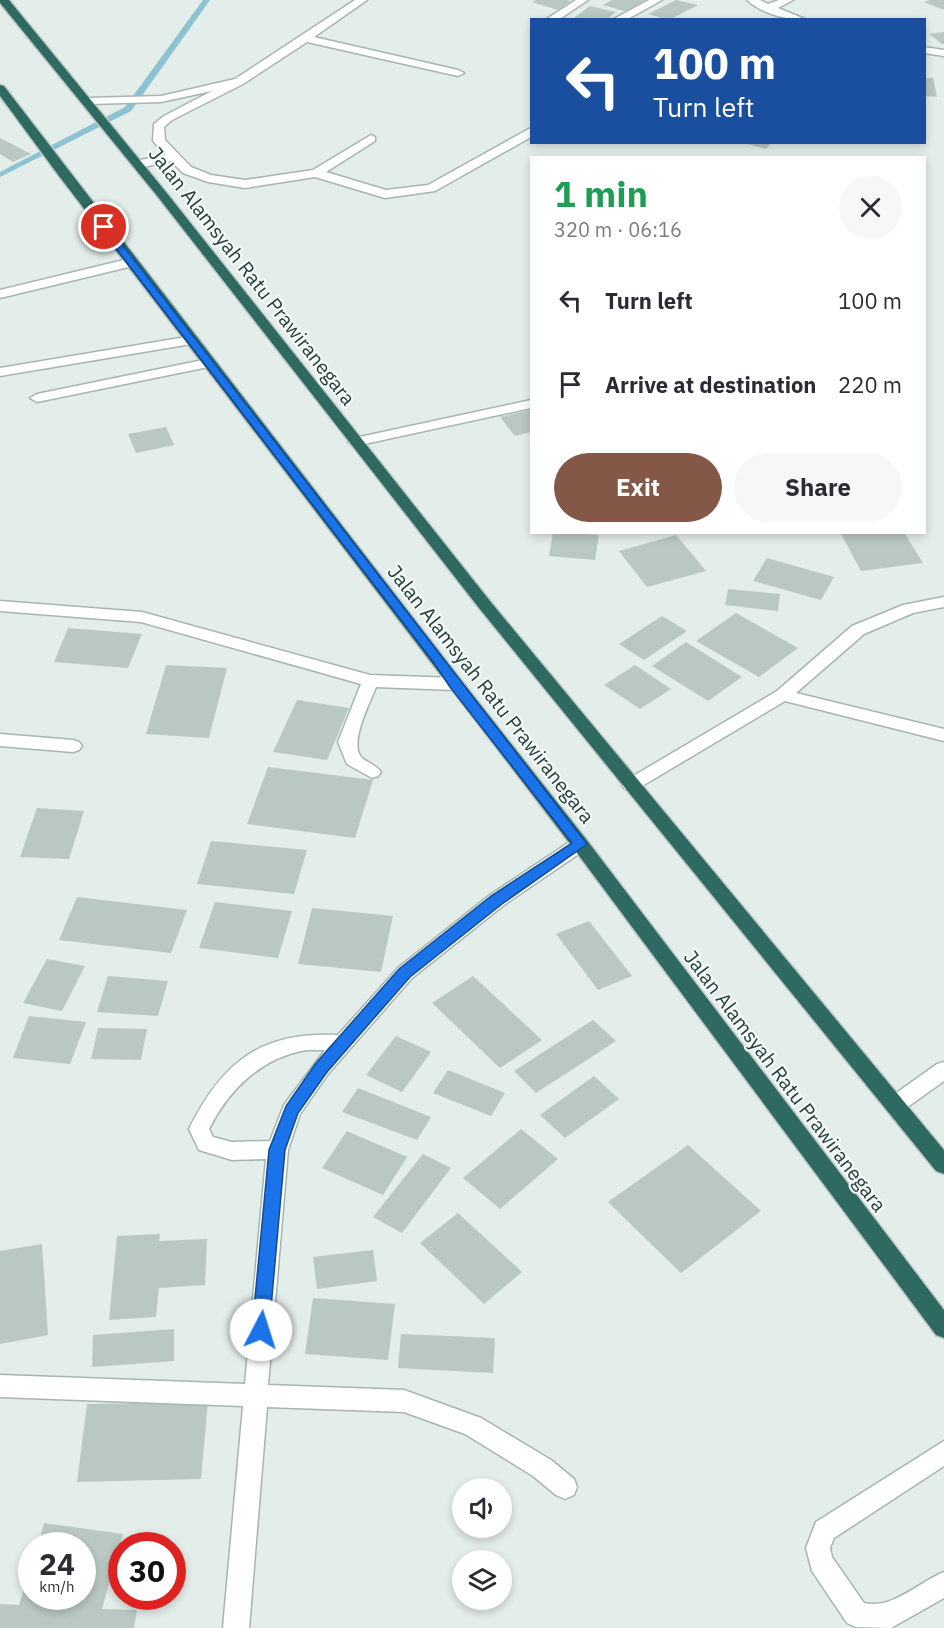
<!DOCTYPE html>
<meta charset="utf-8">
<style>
body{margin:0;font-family:"IBM Plex Sans",sans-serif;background:#f7f7f7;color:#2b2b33;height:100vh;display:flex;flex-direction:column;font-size:22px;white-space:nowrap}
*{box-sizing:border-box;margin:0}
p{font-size:20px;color:#7c7c81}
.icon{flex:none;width:33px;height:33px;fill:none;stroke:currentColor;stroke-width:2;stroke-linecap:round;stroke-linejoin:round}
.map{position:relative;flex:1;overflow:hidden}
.panel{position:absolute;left:530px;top:156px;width:396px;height:378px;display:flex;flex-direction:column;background:#fff;border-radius:0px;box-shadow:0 3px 9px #0003}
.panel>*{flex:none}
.hud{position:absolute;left:530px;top:18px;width:396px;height:126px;border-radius:0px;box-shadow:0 3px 9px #0003;background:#1a4fa0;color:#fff;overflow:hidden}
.controls{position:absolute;left:452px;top:1478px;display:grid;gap:12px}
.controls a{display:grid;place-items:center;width:60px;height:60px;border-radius:50%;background:#fff;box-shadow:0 3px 9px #0003;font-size:30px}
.speed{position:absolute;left:18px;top:1532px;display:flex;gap:12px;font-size:30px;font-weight:700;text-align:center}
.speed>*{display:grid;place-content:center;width:78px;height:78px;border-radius:50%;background:#fff;box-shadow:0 3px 9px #0003;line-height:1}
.speed small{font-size:15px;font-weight:400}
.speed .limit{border:9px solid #d22;background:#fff;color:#111}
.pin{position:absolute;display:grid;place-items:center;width:51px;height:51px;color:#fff;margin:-26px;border:3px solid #fff;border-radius:50%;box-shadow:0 2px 6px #0007}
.me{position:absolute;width:66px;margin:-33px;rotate:5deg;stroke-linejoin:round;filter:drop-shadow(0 0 4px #0008)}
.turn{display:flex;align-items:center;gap:21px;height:126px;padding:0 24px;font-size:27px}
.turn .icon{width:78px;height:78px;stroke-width:2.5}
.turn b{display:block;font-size:42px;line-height:51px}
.round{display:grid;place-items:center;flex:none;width:63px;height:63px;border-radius:32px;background:#f7f7f7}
.overview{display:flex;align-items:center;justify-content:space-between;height:102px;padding:0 24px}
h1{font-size:36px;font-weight:700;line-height:45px;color:#1e9e55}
.cta{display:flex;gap:12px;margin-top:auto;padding:12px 24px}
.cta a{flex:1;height:69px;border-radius:36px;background:#845746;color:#fff;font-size:24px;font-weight:700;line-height:69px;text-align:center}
.cta a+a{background:#f7f7f7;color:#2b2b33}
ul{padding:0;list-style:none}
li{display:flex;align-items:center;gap:18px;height:84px;padding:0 24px}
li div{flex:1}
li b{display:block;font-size:22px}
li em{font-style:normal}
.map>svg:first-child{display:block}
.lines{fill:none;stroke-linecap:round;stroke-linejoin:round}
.stream{fill:#8cc2d1;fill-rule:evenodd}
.building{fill:#b9c8c2}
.minor-casing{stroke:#a6b5b1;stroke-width:3}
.highway-casing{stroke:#c1c9c8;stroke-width:3}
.minor{fill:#fff;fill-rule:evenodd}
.highway{fill:#2f6a62;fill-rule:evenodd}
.route{fill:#1a73e8;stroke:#114b97;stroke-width:1.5}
.labels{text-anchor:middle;stroke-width:4.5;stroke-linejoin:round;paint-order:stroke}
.street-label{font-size:20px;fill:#233e39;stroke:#f4f9f7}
</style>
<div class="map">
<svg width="944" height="1628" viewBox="0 0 944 1628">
<rect width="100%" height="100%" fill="#e3ede9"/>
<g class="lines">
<polygon class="stream" points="203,0 210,0 131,111 0,177 0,172 125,107"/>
</g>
<g class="building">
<polygon points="536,0 566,0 571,1 558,10 532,2"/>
<polygon points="612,0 645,0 627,12 603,5"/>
<polygon points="676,0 698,5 669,20 648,14"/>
<polygon points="930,0 944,0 944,10 924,2"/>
<polygon points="590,6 616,12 606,20 574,18"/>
<polygon points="944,32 944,44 942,44 929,34"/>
<polygon points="924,78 933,78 937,97 924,96"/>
<polygon points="0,138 31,154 13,162 0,154"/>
<polygon points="740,142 772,142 766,149"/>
<polygon points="531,410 531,432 515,436 500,417"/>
<polygon points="166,427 174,445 136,453 128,434"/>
<polygon points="553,532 599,535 595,560 549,556"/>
<polygon points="840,532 904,532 923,563 861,571"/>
<polygon points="676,535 706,571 647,587 619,551"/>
<polygon points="767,558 834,577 821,600 753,581"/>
<polygon points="728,589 780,594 778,611 725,605"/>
<polygon points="736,613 798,648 759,677 696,641"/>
<polygon points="662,616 687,631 644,660 619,644"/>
<polygon points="68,628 142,634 128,668 54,662"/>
<polygon points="686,642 742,677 708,701 652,666"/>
<polygon points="166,665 227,668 209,738 146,734"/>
<polygon points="635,665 671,689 640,709 604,685"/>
<polygon points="297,700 349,708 327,760 273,752"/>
<polygon points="268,767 373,780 355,838 247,824"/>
<polygon points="37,808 84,811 69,859 20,857"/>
<polygon points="211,841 307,850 294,894 197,884"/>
<polygon points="77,897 187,910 171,953 59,940"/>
<polygon points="215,902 292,911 278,958 199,948"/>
<polygon points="312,908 393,916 381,972 298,964"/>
<polygon points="589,921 632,976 598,990 556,934"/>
<polygon points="47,959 85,966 62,1011 23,1003"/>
<polygon points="108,976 168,981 158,1016 97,1012"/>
<polygon points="473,976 542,1040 500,1068 432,1003"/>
<polygon points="29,1016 86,1022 70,1064 13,1058"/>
<polygon points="593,1020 616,1041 536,1093 514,1071"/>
<polygon points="98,1028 147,1029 141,1060 91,1059"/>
<polygon points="396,1036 431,1052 402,1092 366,1075"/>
<polygon points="448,1070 505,1093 491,1116 433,1093"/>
<polygon points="594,1076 619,1099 565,1138 540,1115"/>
<polygon points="358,1088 431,1117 417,1140 342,1112"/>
<polygon points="521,1129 558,1159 500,1209 463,1178"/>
<polygon points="347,1131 407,1157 383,1195 322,1168"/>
<polygon points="688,1145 761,1211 681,1273 608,1202"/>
<polygon points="423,1154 451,1168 402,1233 373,1217"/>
<polygon points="458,1213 522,1272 484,1304 420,1243"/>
<polygon points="160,1234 159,1241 207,1239 205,1285 159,1288 156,1317 109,1320 117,1236"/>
<polygon points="42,1244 48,1335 0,1344 0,1251"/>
<polygon points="373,1250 377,1281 317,1289 313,1257"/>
<polygon points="313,1298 395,1304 388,1360 305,1354"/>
<polygon points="174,1329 174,1361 92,1367 93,1335"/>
<polygon points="401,1334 495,1338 493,1373 398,1368"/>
<polygon points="208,1402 201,1479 77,1482 87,1404"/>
<polygon points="44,1523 123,1534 102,1609 137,1610 134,1628 0,1628 0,1604 19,1605 31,1566 32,1596 82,1596 82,1545 38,1545"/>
</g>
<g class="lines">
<g class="minor-casing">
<g id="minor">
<polygon points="355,0 367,0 314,37 458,70 464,73 458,76 307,42 243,84 172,120 164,127 165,140 191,167 211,175 245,180 313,170 371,135 375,137 375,141 326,172 386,190 428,185 527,130 531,128 531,137 435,191 385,198 315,177 245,188 208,182 183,173 171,161 139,168 133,164 135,161 166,155 153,141 154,124 164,116 212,91 161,102 89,104 83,101 89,98 161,96 235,79"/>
<polygon points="576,0 588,0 558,20 545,20"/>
<polygon points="649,0 662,0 626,20 612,20"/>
<path d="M747,0h13l8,4 11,-4h14l-15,8 29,12c-20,0 -45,-6 -60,-20z"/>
<polygon points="924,47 944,50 944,56 924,53"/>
<polygon points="132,258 137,259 138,262 137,265 0,298 0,290"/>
<polygon points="192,336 197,337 199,340 197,343 0,376 0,368"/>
<polygon points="208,359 215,363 213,366 37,402 30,398 37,394"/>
<polygon points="531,400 531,408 355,446 348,442 355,438"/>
<polygon points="944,597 944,607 913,613 864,634 796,693 944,729 944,741 785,701 637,789 631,791 625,789 622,785 625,781 777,691 852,626 903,605"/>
<path d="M0,601l142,11 228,63 85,3 6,2 2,4 -2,4 -6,2 -79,-3c-6,16 -28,57 -14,71 6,5 14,7 19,14l-3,4 -6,2 -25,-14 -9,-22 23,-58 -220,-62 -141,-11z"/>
<polygon points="0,734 73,740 79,742 82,746 79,750 73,752 0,746"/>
<path d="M580,837l6,2 3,5 -3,5 -82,56 -92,73 -84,96 -28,40 -12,36 -20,235 136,5 77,28 70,42 23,19 3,8 -3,8 -9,4 -9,-4 -23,-19 -68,-42 -61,-22 -137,-5 -18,221h-26l20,-222 -243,-9v-22l245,9 21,-225 -34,1 -33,-10 -10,-21c33,-67 72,-98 149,-94l60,-67 92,-73 84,-56zM306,1050h19l-41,55 -14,36 -38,1 -19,-5 -4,-8c20,-40 52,-71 97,-79z"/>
<polygon points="944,1062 944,1081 902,1111 895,1113 888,1111 885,1105 888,1099 937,1064"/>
<path d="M944,1441v25l-110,72 -4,10 2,9 32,46c28,7 55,-21 80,-31v26l-53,30 -35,-1 -9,-4 -35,-52 -6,-23 10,-26z"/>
</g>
</g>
<g class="highway-casing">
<g id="highway">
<polygon points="0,0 9,0 166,192 490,601 944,1150 944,1174 936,1171 479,608 158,197 0,3"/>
<polygon points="0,85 4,86 461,680 586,839 944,1310 944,1338 936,1335 574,849 59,176 0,96"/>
</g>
</g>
<use href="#minor" class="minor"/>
<use href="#highway" class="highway"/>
</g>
<polygon class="route" points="101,225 107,225 587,844 502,904 410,977 327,1072 298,1113 285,1150 269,1330 267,1335 261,1337 255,1335 252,1330 269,1150 286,1106 316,1063 399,969 491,896 572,843 450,687 434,663 101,229"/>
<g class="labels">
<g class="street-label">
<text transform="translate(252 276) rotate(52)" y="7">Jalan Alamsyah Ratu Prawiranegara</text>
<text transform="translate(491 694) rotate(52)" y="7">Jalan Alamsyah Ratu Prawiranegara</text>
<text transform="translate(785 1081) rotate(53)" y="7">Jalan Alamsyah Ratu Prawiranegara</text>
</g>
</g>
</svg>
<div class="controls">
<a><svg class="icon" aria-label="sound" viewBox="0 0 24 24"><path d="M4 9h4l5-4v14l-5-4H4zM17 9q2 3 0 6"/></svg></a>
<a><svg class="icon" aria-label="layers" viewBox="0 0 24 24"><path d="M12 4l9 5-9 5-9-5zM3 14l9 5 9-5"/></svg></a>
</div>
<div class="speed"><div>24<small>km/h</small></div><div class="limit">30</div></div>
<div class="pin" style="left:104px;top:227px;background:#d93025"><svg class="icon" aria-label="arrive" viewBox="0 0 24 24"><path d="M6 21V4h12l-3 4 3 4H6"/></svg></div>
<svg class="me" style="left:261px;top:1330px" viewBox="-20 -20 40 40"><circle r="19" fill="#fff"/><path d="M0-13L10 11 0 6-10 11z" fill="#1a73e8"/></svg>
<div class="hud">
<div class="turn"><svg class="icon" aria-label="left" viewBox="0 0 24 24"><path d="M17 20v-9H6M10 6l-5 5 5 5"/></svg><div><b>100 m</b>Turn left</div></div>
</div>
<section class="panel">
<div class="overview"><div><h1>1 min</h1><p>320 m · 06:16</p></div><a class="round"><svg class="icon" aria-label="close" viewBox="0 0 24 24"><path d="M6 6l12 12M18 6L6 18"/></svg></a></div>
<ul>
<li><svg class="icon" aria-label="left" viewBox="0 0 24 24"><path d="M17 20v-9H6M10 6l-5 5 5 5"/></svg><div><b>Turn left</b></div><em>100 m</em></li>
<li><svg class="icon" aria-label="arrive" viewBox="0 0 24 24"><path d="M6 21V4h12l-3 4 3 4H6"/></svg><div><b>Arrive at destination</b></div><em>220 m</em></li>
</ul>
<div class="cta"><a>Exit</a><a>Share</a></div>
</section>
</div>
